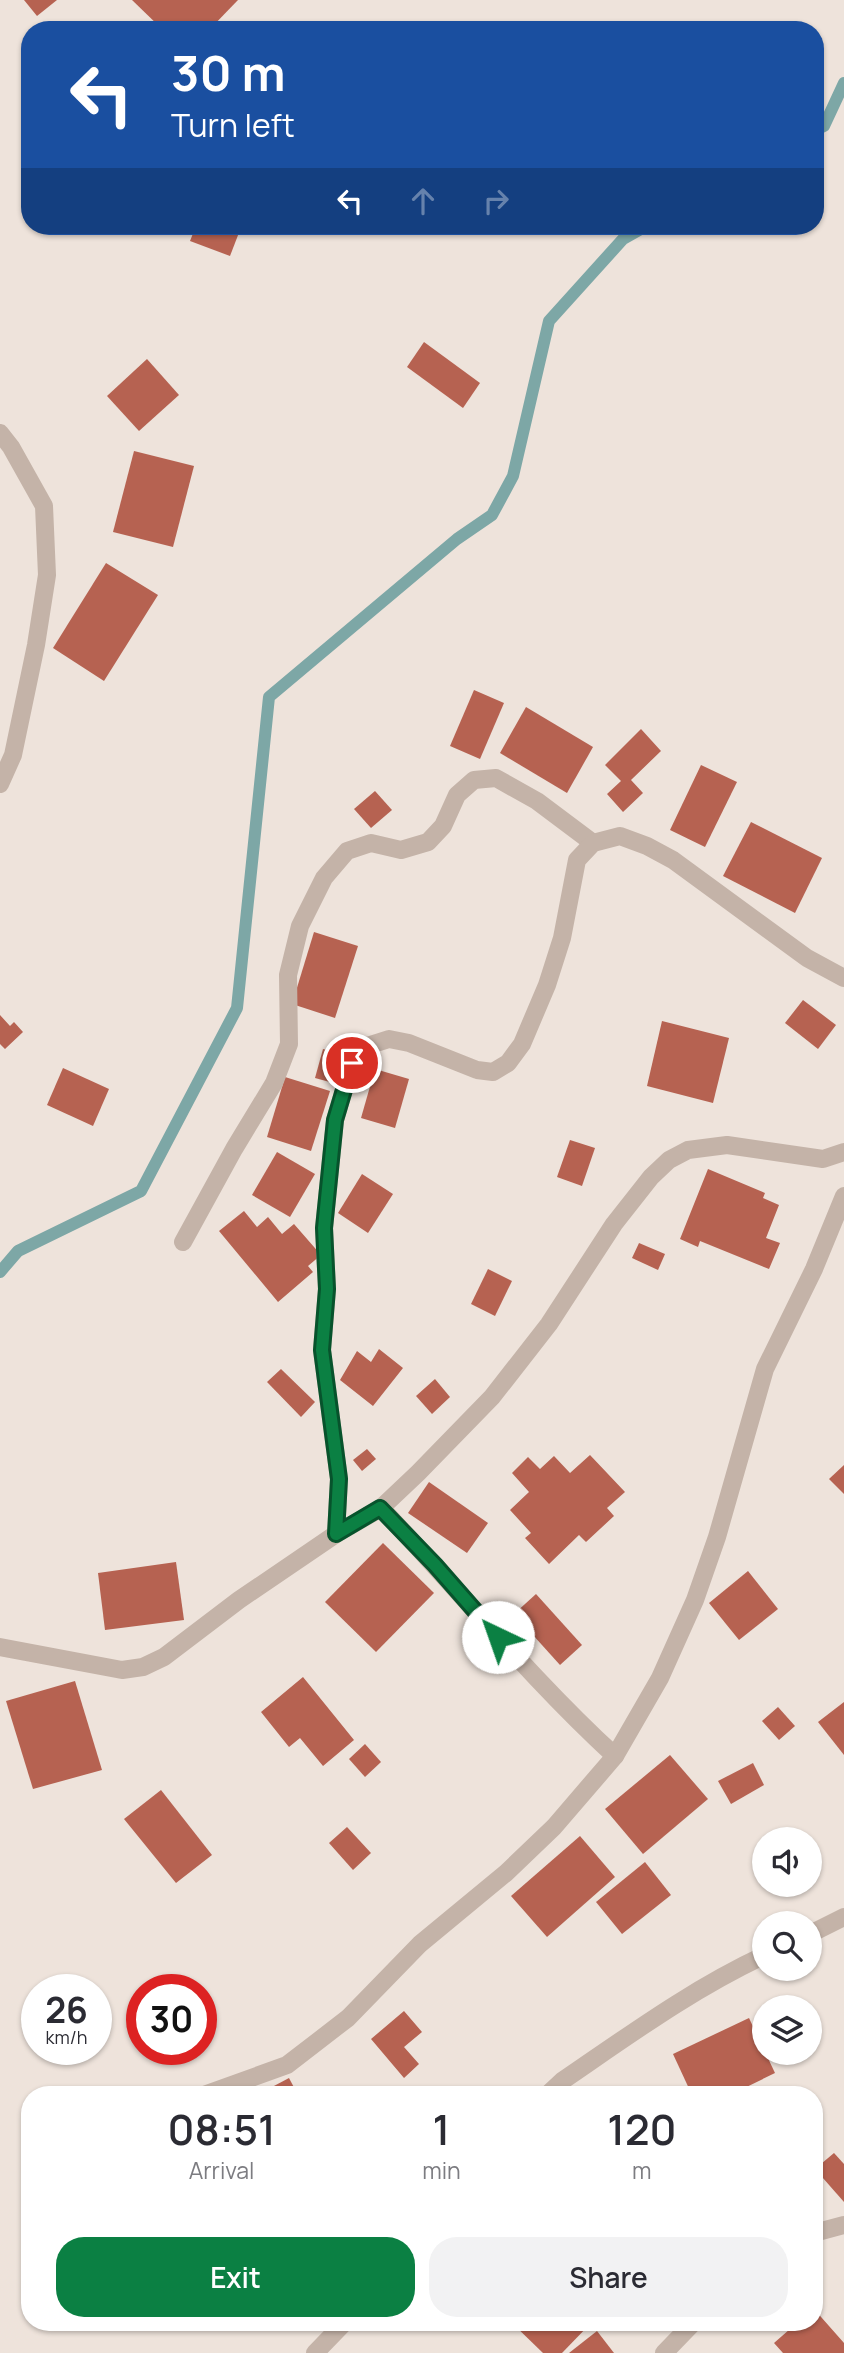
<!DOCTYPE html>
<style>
body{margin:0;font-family:Manrope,sans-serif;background:#f2f2f3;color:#2b2b33;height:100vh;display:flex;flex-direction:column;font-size:26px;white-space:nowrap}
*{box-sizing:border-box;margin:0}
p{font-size:23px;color:#7c7c81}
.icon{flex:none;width:38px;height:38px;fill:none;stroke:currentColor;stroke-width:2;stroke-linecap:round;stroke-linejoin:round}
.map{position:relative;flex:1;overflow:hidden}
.details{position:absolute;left:21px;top:2086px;width:802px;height:245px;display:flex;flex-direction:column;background:#fff;border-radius:28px;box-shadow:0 2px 5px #0004}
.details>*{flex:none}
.top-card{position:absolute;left:21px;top:21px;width:803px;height:214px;border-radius:28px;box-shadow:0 2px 5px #0004;background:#1a4fa0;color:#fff;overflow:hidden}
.tools{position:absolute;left:752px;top:1827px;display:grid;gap:14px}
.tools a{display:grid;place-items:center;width:70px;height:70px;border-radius:50%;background:#fff;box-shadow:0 2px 5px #0004;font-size:35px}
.speed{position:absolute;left:21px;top:1974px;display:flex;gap:14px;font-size:35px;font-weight:700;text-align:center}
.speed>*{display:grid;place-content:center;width:91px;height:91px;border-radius:50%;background:#fff;box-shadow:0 2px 5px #0004;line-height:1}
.speed small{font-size:18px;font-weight:400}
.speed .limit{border:10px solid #d22;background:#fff;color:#111}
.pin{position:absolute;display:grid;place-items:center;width:60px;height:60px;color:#fff;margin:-30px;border:4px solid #fff;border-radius:50%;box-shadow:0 2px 7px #0007}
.me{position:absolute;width:77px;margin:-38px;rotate:318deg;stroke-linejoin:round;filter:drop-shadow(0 0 5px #0008)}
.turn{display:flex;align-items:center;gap:24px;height:147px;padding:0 35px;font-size:32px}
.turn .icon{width:91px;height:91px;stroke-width:2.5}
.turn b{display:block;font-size:49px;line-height:60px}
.lanes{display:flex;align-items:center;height:66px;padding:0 35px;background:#0003;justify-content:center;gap:35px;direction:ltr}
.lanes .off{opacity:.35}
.eta{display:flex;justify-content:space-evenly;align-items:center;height:119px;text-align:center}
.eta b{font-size:42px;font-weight:600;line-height:49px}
.primary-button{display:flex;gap:14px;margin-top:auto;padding:14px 35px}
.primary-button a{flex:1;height:80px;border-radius:28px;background:#0b8043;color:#fff;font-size:28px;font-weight:600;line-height:80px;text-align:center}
.primary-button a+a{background:#f2f2f3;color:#2b2b33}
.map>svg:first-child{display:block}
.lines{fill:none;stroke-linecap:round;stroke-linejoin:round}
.stream{stroke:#7da7a6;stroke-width:12}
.building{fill:#b66251}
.minor{stroke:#c4b3a8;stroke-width:18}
.route-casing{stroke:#07532c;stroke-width:18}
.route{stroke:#0b8043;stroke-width:12}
</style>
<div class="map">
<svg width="844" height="2353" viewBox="0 0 844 2353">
<rect width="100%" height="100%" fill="#eee3db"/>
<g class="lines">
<g class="stream">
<polyline points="816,130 824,126 844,83"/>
<polyline points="0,1272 18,1251 141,1191 237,1008 269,697 457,539 492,515 513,476 549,321 623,239 646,226"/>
</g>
</g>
<g class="building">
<polygon points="24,0 57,0 37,16"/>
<polygon points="132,0 238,0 209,30 163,30"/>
<polygon points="196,226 229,226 240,230 230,256 190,241"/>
<polygon points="424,342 480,383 463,408 407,367"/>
<polygon points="147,359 179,395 139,431 107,396"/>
<polygon points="134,451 194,466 173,547 113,532"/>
<polygon points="106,563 158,595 104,681 53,648"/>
<polygon points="474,690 504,703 480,759 450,746"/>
<polygon points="526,707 593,747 567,793 500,753"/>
<polygon points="641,729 661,751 631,780 643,793 623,812 607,794 621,781 605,765"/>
<polygon points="701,765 737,782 705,847 670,830"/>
<polygon points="375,791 392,810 371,828 354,809"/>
<polygon points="751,822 822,858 795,913 723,876"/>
<polygon points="314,932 358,946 335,1018 292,1004"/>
<polygon points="803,1000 836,1025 818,1049 785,1023"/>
<polygon points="0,1015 10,1026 14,1022 23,1032 5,1049 0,1044"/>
<polygon points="662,1021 729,1038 713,1103 647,1086"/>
<polygon points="323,1049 345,1055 337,1084 315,1078"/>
<polygon points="63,1068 109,1089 93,1126 47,1105"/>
<polygon points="375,1069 409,1079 395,1128 361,1118"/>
<polygon points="285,1077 330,1091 311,1151 267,1137"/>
<polygon points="570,1140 595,1148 582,1186 557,1177"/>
<polygon points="277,1152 315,1174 290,1217 252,1195"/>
<polygon points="708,1169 765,1193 763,1198 779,1205 766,1238 780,1243 769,1269 700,1241 698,1247 680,1239"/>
<polygon points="362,1174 393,1194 368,1233 338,1213"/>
<polygon points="244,1211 257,1227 268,1217 282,1234 294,1224 321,1255 308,1266 313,1272 278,1302 219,1231"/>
<polygon points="639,1243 665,1254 658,1270 632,1258"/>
<polygon points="488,1269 512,1281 495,1316 471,1304"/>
<polygon points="379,1349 403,1368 373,1406 340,1380 357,1351 371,1362"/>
<polygon points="281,1369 315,1402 301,1417 267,1382"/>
<polygon points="435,1379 450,1397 432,1414 416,1396"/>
<polygon points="367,1449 376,1459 362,1471 353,1460"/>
<polygon points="590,1455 625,1492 607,1508 614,1516 586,1542 579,1535 549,1564 525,1538 531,1533 510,1510 529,1492 512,1473 528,1457 540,1469 554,1456 570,1473"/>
<polygon points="844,1465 844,1494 829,1479"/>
<polygon points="429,1482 488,1523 467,1553 408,1513"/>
<polygon points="383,1543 434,1593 376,1652 325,1602"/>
<polygon points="176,1562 184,1620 105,1630 98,1573"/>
<polygon points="748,1571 778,1609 739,1640 709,1603"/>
<polygon points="536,1594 582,1645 560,1665 514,1614"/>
<polygon points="303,1677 354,1740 323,1766 300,1738 289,1747 261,1712"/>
<polygon points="75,1681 102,1770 33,1789 6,1701"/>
<polygon points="844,1702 844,1755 818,1722"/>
<polygon points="778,1707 795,1726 779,1740 762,1721"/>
<polygon points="365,1744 381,1762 365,1777 349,1759"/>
<polygon points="670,1755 708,1799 643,1854 605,1809"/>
<polygon points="753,1763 764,1785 731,1804 718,1781"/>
<polygon points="161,1790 212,1855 176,1883 124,1819"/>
<polygon points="347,1827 371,1853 353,1870 329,1843"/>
<polygon points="580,1836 615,1877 547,1937 511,1896"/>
<polygon points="645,1862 671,1895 622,1934 596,1902"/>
<polygon points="404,2011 422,2032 404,2047 419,2064 404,2078 371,2039"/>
<polygon points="749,2018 775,2073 730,2095 692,2095 673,2054"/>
<polygon points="289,2078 298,2095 257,2095"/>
<polygon points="834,2153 844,2164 844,2202 815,2169"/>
<polygon points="814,2309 844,2343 844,2353 783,2353 774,2343 798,2322 814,2322"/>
<polygon points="511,2322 592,2322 562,2353 543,2353"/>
<polygon points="597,2331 614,2353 569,2353"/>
</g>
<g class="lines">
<g class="minor">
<polyline points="0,433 11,447 44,506 47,575 36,645 13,755 0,784"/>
<polyline points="183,1242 234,1149 274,1083 289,1044 288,975 300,926 324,878 347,851 371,843 401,850 428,842 443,826 457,795 474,780 496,778 537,801 593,843"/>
<path d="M381,1508c78,82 150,171 234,248"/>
<polyline points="336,1534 339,1479 322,1350 327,1289 324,1228 335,1120 352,1063 367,1046 389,1039 409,1043 477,1070 493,1072 508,1063 522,1044 547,985 562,938 577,860 593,843 620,836 647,846 673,860 807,958 844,978"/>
<polyline points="0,1647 122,1670 143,1667 164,1657 239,1600 336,1534 381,1508 418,1473 492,1397 549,1324 614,1224 651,1177 669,1160 688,1150 727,1145 823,1159 844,1152"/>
<polyline points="810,1934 844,1917"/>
<polyline points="204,2095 287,2065 348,2018 420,1944 506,1873 554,1827 615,1756 660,1678 695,1600 717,1537 765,1369 814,1269 844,1196"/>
<path d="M547,2095l15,-14c66,-45 130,-92 203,-126"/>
<polyline points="814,2233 844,2225"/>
<polyline points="315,2353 345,2322"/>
<polyline points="664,2353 694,2322"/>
</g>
</g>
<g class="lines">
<g class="route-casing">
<polyline id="route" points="352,1063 335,1120 324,1228 327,1289 322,1350 339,1479 336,1534 380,1508 435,1565 498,1637"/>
</g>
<use href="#route" class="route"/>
</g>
</svg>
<div class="tools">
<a><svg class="icon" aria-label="sound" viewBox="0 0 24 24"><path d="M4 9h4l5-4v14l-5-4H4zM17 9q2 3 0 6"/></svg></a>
<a><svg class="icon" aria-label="search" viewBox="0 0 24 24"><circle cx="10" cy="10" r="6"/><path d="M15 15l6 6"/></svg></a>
<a><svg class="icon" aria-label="layers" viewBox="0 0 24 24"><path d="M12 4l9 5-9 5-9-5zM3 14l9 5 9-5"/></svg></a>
</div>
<div class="speed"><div>26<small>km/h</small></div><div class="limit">30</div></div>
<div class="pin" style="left:352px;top:1063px;background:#d93025"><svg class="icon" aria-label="arrive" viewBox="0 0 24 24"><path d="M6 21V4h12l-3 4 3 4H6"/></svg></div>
<svg class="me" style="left:498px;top:1637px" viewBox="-20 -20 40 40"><circle r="19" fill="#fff"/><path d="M0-13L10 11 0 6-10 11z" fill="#0b8043"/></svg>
<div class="top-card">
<div class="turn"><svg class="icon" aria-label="left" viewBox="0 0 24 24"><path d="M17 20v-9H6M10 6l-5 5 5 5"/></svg><div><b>30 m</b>Turn left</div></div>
<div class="lanes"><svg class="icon" aria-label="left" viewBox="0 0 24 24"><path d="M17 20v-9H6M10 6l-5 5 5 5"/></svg><svg class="icon off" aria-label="ahead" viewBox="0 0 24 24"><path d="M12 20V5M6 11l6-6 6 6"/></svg><svg class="icon off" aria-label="right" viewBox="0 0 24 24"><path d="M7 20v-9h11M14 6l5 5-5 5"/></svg></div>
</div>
<section class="details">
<div class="eta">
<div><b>08:51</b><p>Arrival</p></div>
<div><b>1</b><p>min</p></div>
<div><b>120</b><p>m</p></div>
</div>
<div class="primary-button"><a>Exit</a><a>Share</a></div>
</section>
</div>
